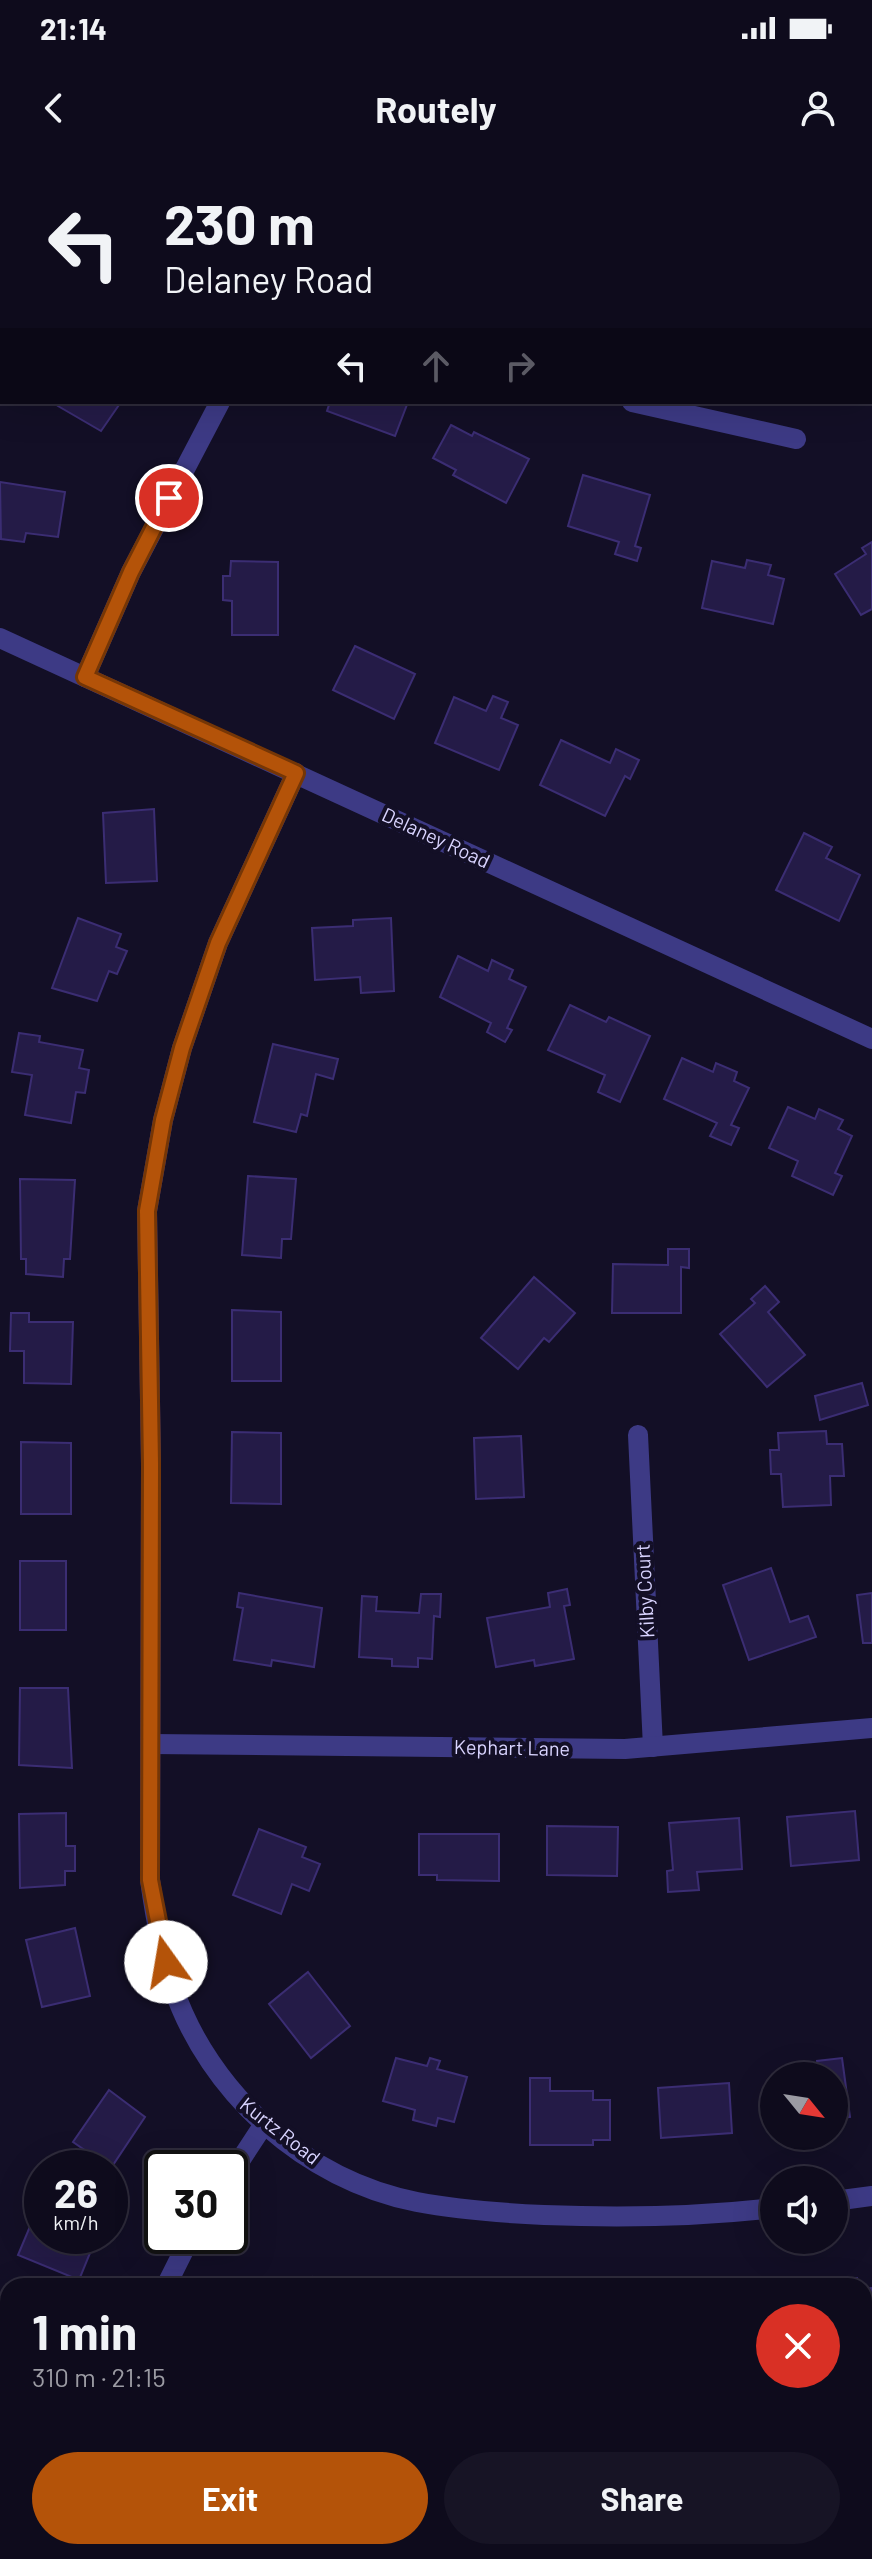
<!DOCTYPE html>
<meta charset="utf-8">
<style>
body{margin:0;font-family:Barlow,sans-serif;background:#171425;color:#f1f3f6;height:100vh;display:flex;flex-direction:column;font-size:30px;white-space:nowrap}
*{box-sizing:border-box;margin:0}
p{font-size:26px;color:#9b9ba3}
.icon{flex:none;width:44px;height:44px;fill:none;stroke:currentColor;stroke-width:2;stroke-linecap:round;stroke-linejoin:round}
.map{position:relative;flex:1;overflow:hidden}
.drawer{position:absolute;left:0px;top:2118px;width:872px;height:282px;display:flex;flex-direction:column;background:#0e0b1c;border-radius:24px 24px 0 0;box-shadow:0 8px 32px #0002,0 0 0 2px #2e2b3b}
.drawer>*{flex:none}
.top-card{position:absolute;left:0px;top:0px;width:872px;height:244px;box-shadow:0 8px 32px #0002,0 0 0 2px #2e2b3b;background:#0e0b1c;color:#f1f3f6;overflow:hidden}
.needle{width:52px;rotate:120deg}
.fabs{position:absolute;left:760px;top:1902px;display:grid;gap:16px}
.fabs a{display:grid;place-items:center;width:88px;height:88px;border-radius:50%;background:#0e0b1c;box-shadow:0 8px 32px #0002,0 0 0 2px #2e2b3b;font-size:40px}
.speed{position:absolute;left:24px;top:1990px;display:flex;gap:16px;font-size:40px;font-weight:700;text-align:center}
.speed>*{display:grid;place-content:center;width:104px;height:104px;border-radius:50%;background:#0e0b1c;box-shadow:0 8px 32px #0002,0 0 0 2px #2e2b3b;line-height:1}
.speed small{font-size:20px;font-weight:400}
.speed .limit{border:4px solid #111;border-radius:12px;background:#fff;color:#111}
.pin{position:absolute;display:grid;place-items:center;width:68px;height:68px;color:#fff;margin:-34px;border:4px solid #fff;border-radius:50%;box-shadow:0 2px 8px #0007}
.me{position:absolute;width:88px;margin:-44px;rotate:347deg;stroke-linejoin:round;filter:drop-shadow(0 0 6px #0008)}
.turn{display:flex;align-items:center;gap:28px;height:168px;padding:0 32px;font-size:36px}
.turn .icon{width:104px;height:104px;stroke-width:2.5}
.turn b{display:block;font-size:56px;line-height:68px}
.lanes{display:flex;align-items:center;height:76px;padding:0 32px;background:#0003;justify-content:center;gap:40px;direction:ltr}
.lanes .off{opacity:.35}
.round{display:grid;place-items:center;flex:none;width:84px;height:84px;border-radius:42px;background:#171425}
.headline{display:flex;align-items:center;justify-content:space-between;height:136px;padding:0 32px}
h1{font-size:48px;font-weight:700;line-height:60px}
.cta{display:flex;gap:16px;margin-top:auto;padding:16px 32px}
.cta a{flex:1;height:92px;border-radius:48px;background:#b45309;color:#fff;font-size:32px;font-weight:700;line-height:92px;text-align:center}
.cta a+a{background:#171425;color:#f1f3f6}
.status{display:flex;justify-content:space-between;align-items:center;height:56px;padding:0 40px;background:#0e0b1c;direction:ltr}
.status svg{height:22px;fill:currentColor}
header{display:flex;justify-content:space-between;align-items:center;height:104px;padding:0 32px;background:#0e0b1c;font-size:36px;font-weight:700}
.map>svg:first-child{display:block}
.building{fill:#241b47;stroke:#3b2d73;stroke-width:2}
.lines{fill:none;stroke-linecap:round;stroke-linejoin:round}
.minor{stroke:#3d3a85;stroke-width:20}
.tertiary{stroke:#3d3a85;stroke-width:20}
.route-casing{stroke:#753606;stroke-width:20}
.route{stroke:#b45309;stroke-width:14}
.labels{text-anchor:middle;stroke-width:8;stroke-linejoin:round;paint-order:stroke}
.street-label{font-size:20px;fill:#d9d4ff;stroke:#130f26}
</style>
<div class="status"><b>21:14</b><svg viewBox="0 0 49 12"><path d="M0 12V9h3v3zM5 12V6h3v6zM10 12V3h3v9zM15 12V0h3v12zM26 1h20v11H26zM47 4h2v5h-2z"/></svg></div>
<header><svg class="icon" aria-label="back" viewBox="0 0 24 24"><path d="M15 5l-7 7 7 7"/></svg>Routely<svg class="icon" aria-label="person" viewBox="0 0 24 24"><circle cx="12" cy="8" r="4"/><path d="M4 21q1-7 8-7t8 7"/></svg></header>
<div class="map">
<svg width="872" height="2399" viewBox="0 0 872 2399">
<rect width="100%" height="100%" fill="#130f26"/>
<g class="building">
<polygon points="872,143 872,179 870,177"/>
<polygon points="61,242 121,242 101,271 58,246"/>
<polygon points="330,242 408,242 395,276 327,251"/>
<polygon points="451,265 472,276 474,272 529,299 506,343 453,315 456,310 433,298"/>
<polygon points="583,315 650,335 635,386 641,388 637,401 615,394 619,382 568,366"/>
<polygon points="0,322 65,332 58,377 26,373 24,382 1,379"/>
<polygon points="872,382 872,449 861,455 835,414 866,394 862,388"/>
<polygon points="747,400 771,405 768,415 784,419 773,464 702,448 712,401 745,408"/>
<polygon points="231,401 278,402 278,475 232,475 232,441 223,440 223,416 230,416"/>
<polygon points="355,486 415,514 394,559 333,530"/>
<polygon points="493,536 508,542 501,558 518,565 499,610 435,583 454,537 486,551"/>
<polygon points="561,580 610,603 616,589 639,600 630,619 625,616 605,656 540,625"/>
<polygon points="154,649 157,721 106,723 103,653"/>
<polygon points="804,673 832,687 826,698 860,715 839,761 776,730"/>
<polygon points="78,758 121,774 116,787 127,791 117,814 109,811 97,841 52,828"/>
<polygon points="391,758 394,831 361,833 360,817 315,820 312,768 353,766 353,760"/>
<polygon points="458,796 488,811 492,800 513,810 509,819 526,827 507,868 512,870 505,882 487,872 491,863 440,837"/>
<polygon points="570,845 606,862 609,857 650,876 620,942 598,932 605,915 548,890"/>
<polygon points="19,873 40,876 39,882 83,890 79,908 89,910 85,933 76,932 71,963 25,955 32,915 12,912"/>
<polygon points="273,884 338,899 333,919 316,914 307,956 301,954 296,972 254,962"/>
<polygon points="682,898 713,912 716,903 737,912 734,921 749,928 731,965 739,968 731,985 710,976 717,963 664,939"/>
<polygon points="788,947 815,959 819,949 843,960 838,969 852,976 835,1013 842,1016 833,1035 792,1016 798,1001 769,988"/>
<polygon points="248,1016 296,1019 291,1079 282,1079 281,1098 242,1095"/>
<polygon points="20,1019 75,1020 70,1099 64,1099 63,1117 26,1114 26,1099 21,1099"/>
<polygon points="668,1089 689,1089 689,1108 681,1107 681,1153 612,1153 613,1104 668,1105"/>
<polygon points="534,1117 575,1153 549,1182 544,1178 518,1209 481,1178"/>
<polygon points="765,1126 779,1142 768,1152 805,1195 767,1227 720,1174 755,1143 751,1139"/>
<polygon points="232,1150 281,1152 281,1221 232,1221"/>
<polygon points="11,1153 29,1153 29,1162 73,1162 71,1224 24,1223 24,1191 10,1191"/>
<polygon points="862,1223 868,1245 820,1260 815,1236"/>
<polygon points="826,1271 827,1284 842,1284 844,1316 830,1316 831,1345 783,1347 781,1314 771,1314 770,1290 779,1290 778,1273"/>
<polygon points="232,1272 281,1273 281,1344 231,1343"/>
<polygon points="521,1276 524,1337 476,1339 474,1278"/>
<polygon points="21,1282 71,1283 71,1354 21,1354"/>
<rect x="20" y="1401" width="46" height="69"/>
<polygon points="771,1408 790,1462 808,1456 816,1477 749,1500 723,1425"/>
<polygon points="567,1429 570,1445 564,1446 574,1499 535,1506 534,1500 496,1507 487,1458 550,1447 548,1433"/>
<polygon points="239,1433 322,1448 314,1507 272,1500 271,1506 234,1500 243,1448 237,1447"/>
<polygon points="872,1433 872,1483 863,1483 857,1435"/>
<polygon points="421,1434 441,1434 440,1457 434,1456 432,1499 418,1498 418,1507 392,1506 392,1499 359,1497 362,1436 377,1437 376,1451 419,1453"/>
<polygon points="20,1528 68,1528 72,1608 19,1605"/>
<polygon points="855,1651 859,1700 791,1706 787,1657"/>
<polygon points="66,1653 66,1686 75,1686 75,1711 65,1711 65,1725 20,1728 19,1654"/>
<polygon points="739,1658 742,1709 697,1712 699,1730 668,1732 667,1711 673,1710 669,1663"/>
<polygon points="547,1666 618,1667 617,1716 547,1715"/>
<polygon points="259,1669 306,1687 302,1697 320,1704 309,1731 292,1724 281,1754 233,1735"/>
<polygon points="419,1674 499,1674 499,1721 437,1720 437,1715 419,1715"/>
<polygon points="75,1768 90,1836 42,1847 26,1780"/>
<polygon points="308,1812 350,1866 311,1898 269,1844"/>
<polygon points="396,1898 427,1906 430,1898 440,1901 437,1909 467,1917 454,1962 438,1958 436,1966 413,1960 415,1950 383,1941"/>
<polygon points="842,1898 850,1957 834,1959 834,1916 795,1916 818,1913 817,1901"/>
<polygon points="530,1918 550,1918 550,1931 593,1931 593,1940 610,1940 610,1980 593,1980 593,1985 530,1985"/>
<polygon points="729,1923 732,1973 661,1978 658,1928"/>
<polygon points="109,1930 145,1957 111,2008 73,1982"/>
<polygon points="42,2038 42,2076 97,2076 79,2120 18,2095"/>
<polygon points="312,2117 316,2126 294,2126"/>
<polygon points="857,2118 858,2126 835,2126 834,2121"/>
<polygon points="872,2128 872,2191 864,2192 864,2129"/>
<polygon points="0,2156 8,2157 8,2189 0,2188"/>
<polygon points="260,2392 315,2392 319,2399 264,2399"/>
</g>
<g class="lines">
<g class="minor">
<polyline points="398,2 400,0"/>
<polyline points="632,242 796,279"/>
<polyline points="85,517 131,412 220,242"/>
<path d="M296,613l-78,170 -36,105 -19,72 -16,91 4,253 -1,416c5,36 11,72 23,107 36,106 132,193 244,215 42,8 84,11 127,13 77,3 153,2 230,-7"/>
<polyline points="638,1275 653,1587"/>
<polyline points="151,1584 625,1589 872,1568"/>
<polyline points="230,2016 264,1964"/>
<polyline points="834,2041 872,2036"/>
<polyline points="166,2126 191,2076"/>
<polyline points="156,2392 158,2399"/>
</g>
<polyline class="tertiary" points="0,478 872,879"/>
</g>
<g class="lines">
<g class="route-casing">
<polyline id="route" points="166,1802 150,1720 151,1304 147,1051 163,960 182,888 218,783 296,613 85,517 131,412 169,338"/>
</g>
<use href="#route" class="route"/>
</g>
<g class="labels">
<g class="street-label">
<text transform="translate(436 678) rotate(25)" y="7">Delaney Road</text>
<text transform="translate(645 1431) rotate(-93)" y="7">Kilby Court</text>
<text transform="translate(512 1588) rotate(1)" y="7">Kephart Lane</text>
<text transform="translate(280 1971) rotate(38)" y="7">Kurtz Road</text>
</g>
</g>
</svg>
<div class="fabs">
<a><svg class="needle" viewBox="-14 -14 28 28"><path d="M0-13l5 13h-10z" fill="#e53935"/><path d="M0 13l5-13h-10z" fill="#9b9ba3"/></svg></a>
<a><svg class="icon" aria-label="sound" viewBox="0 0 24 24"><path d="M4 9h4l5-4v14l-5-4H4zM17 9q2 3 0 6"/></svg></a>
</div>
<div class="speed"><div>26<small>km/h</small></div><div class="limit">30</div></div>
<div class="pin" style="left:169px;top:338px;background:#d93025"><svg class="icon" aria-label="arrive" viewBox="0 0 24 24"><path d="M6 21V4h12l-3 4 3 4H6"/></svg></div>
<svg class="me" style="left:166px;top:1802px" viewBox="-20 -20 40 40"><circle r="19" fill="#fff"/><path d="M0-13L10 11 0 6-10 11z" fill="#b45309"/></svg>
<div class="top-card">
<div class="turn"><svg class="icon" aria-label="left" viewBox="0 0 24 24"><path d="M17 20v-9H6M10 6l-5 5 5 5"/></svg><div><b>230 m</b>Delaney Road</div></div>
<div class="lanes"><svg class="icon" aria-label="left" viewBox="0 0 24 24"><path d="M17 20v-9H6M10 6l-5 5 5 5"/></svg><svg class="icon off" aria-label="ahead" viewBox="0 0 24 24"><path d="M12 20V5M6 11l6-6 6 6"/></svg><svg class="icon off" aria-label="right" viewBox="0 0 24 24"><path d="M7 20v-9h11M14 6l5 5-5 5"/></svg></div>
</div>
<section class="drawer">
<div class="headline"><div><h1>1 min</h1><p>310 m · 21:15</p></div><a class="round" style="background:#d93025;color:#fff"><svg class="icon" aria-label="close" viewBox="0 0 24 24"><path d="M6 6l12 12M18 6L6 18"/></svg></a></div>
<div class="cta"><a>Exit</a><a>Share</a></div>
</section>
</div>
